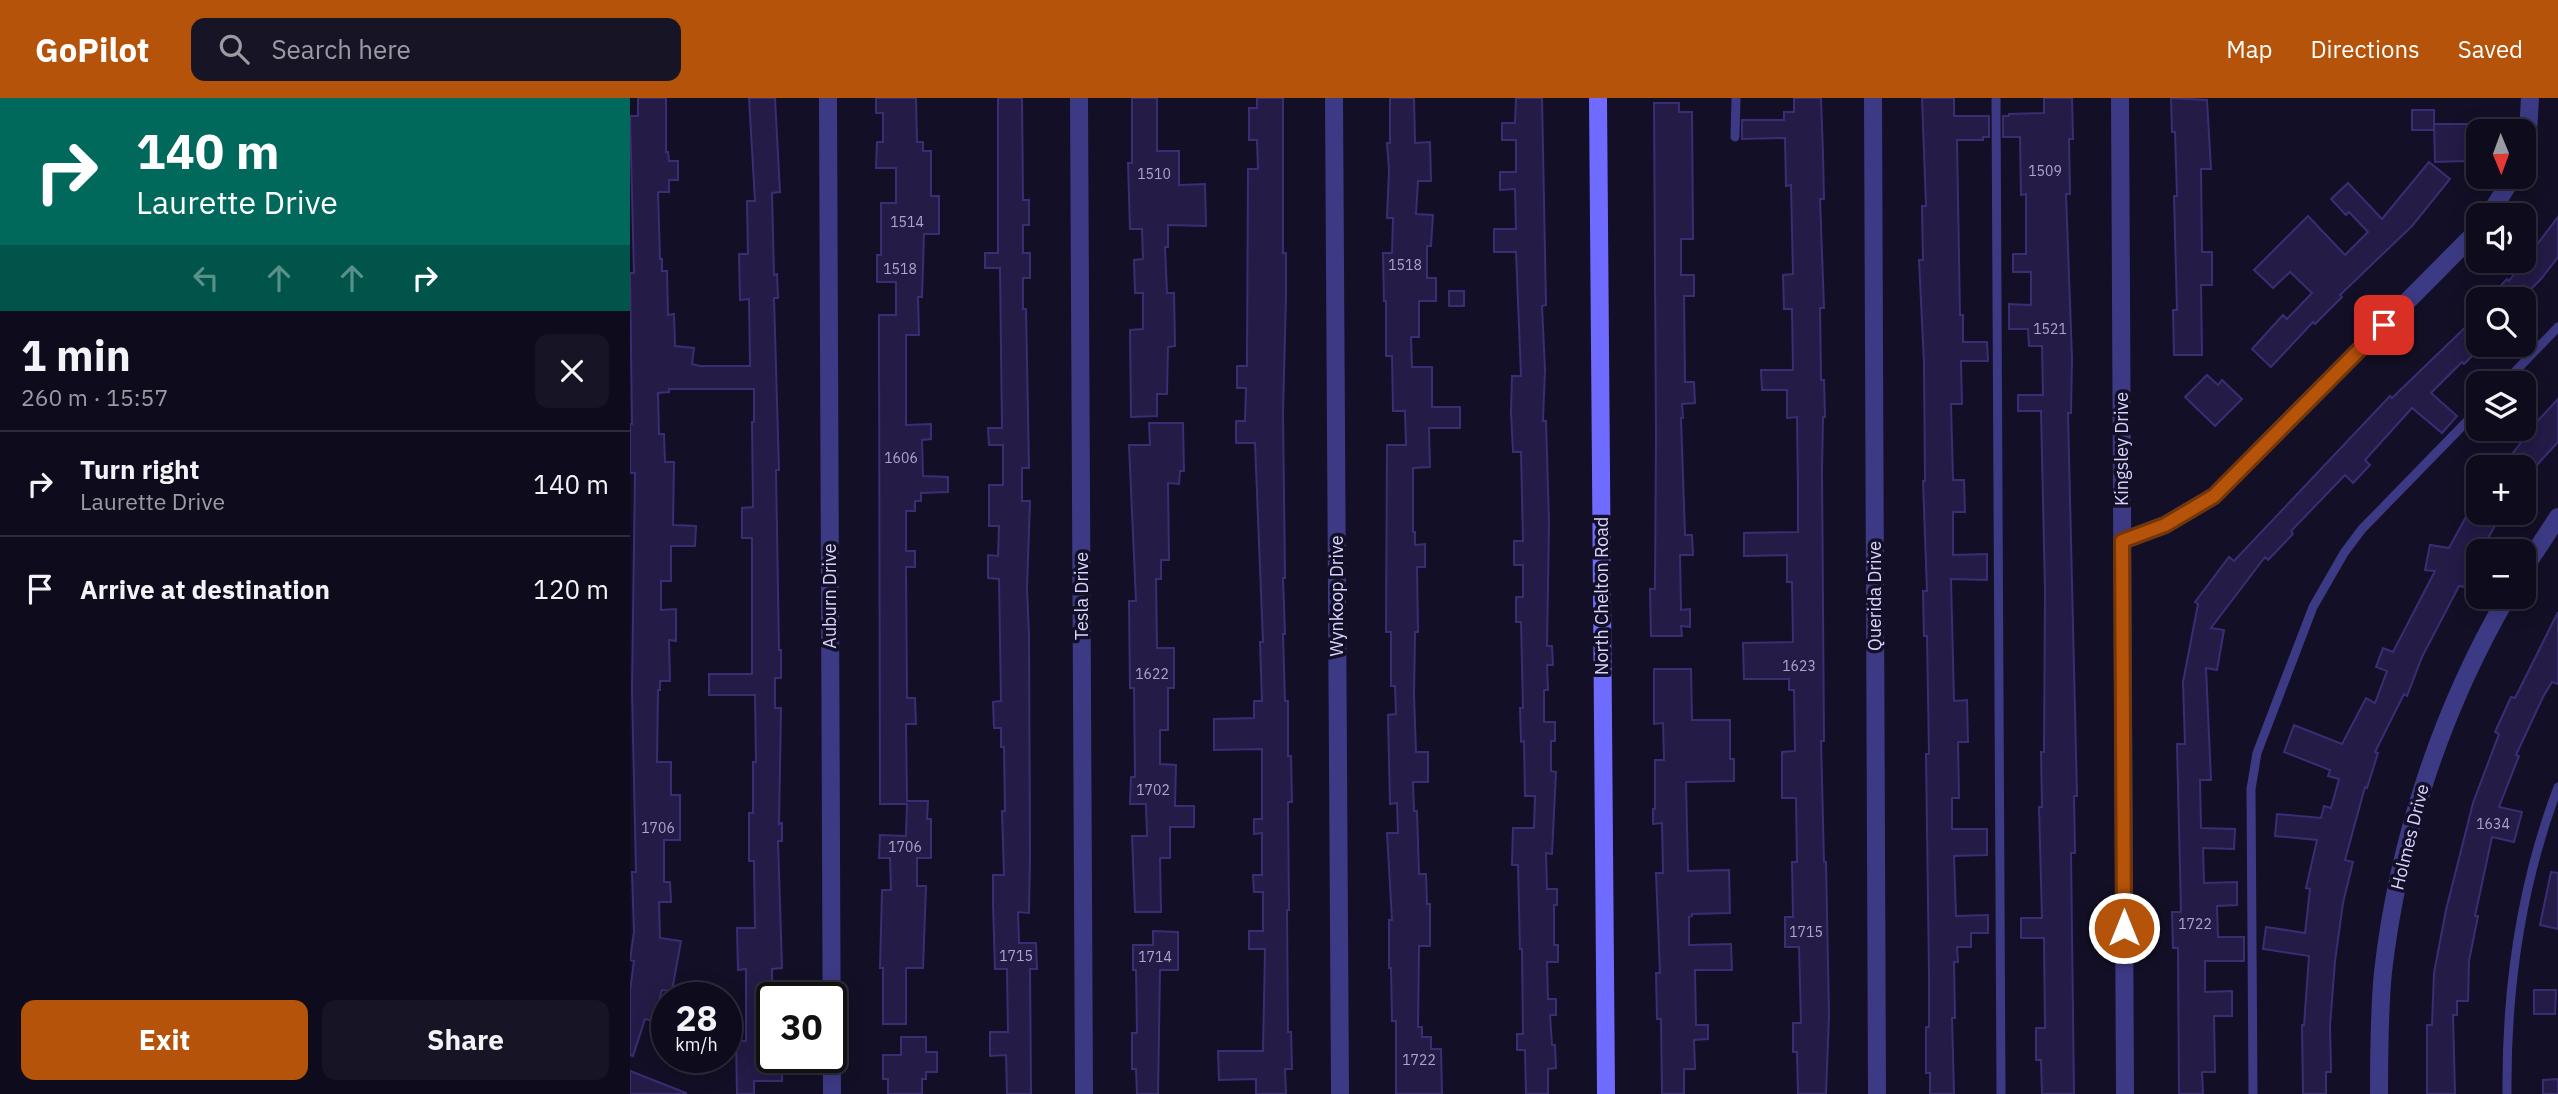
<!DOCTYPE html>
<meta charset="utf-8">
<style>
body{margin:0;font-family:"IBM Plex Sans",sans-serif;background:#171425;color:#f1f3f6;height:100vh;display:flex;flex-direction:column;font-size:26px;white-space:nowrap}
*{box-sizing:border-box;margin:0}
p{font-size:23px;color:#9b9ba3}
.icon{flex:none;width:38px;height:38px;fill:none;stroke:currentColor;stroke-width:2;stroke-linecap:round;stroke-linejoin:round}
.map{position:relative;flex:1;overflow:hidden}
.drawer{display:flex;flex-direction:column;background:#0e0b1c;width:630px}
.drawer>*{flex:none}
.guide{background:#00695c;color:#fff;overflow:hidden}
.needle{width:46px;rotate:179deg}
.controls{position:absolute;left:1836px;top:21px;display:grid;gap:14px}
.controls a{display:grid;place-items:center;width:70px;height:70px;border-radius:14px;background:#0e0b1c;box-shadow:0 4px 18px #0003,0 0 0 2px #2e2b3b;font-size:35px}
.speed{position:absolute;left:21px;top:884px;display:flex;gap:14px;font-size:35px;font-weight:700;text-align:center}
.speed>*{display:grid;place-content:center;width:91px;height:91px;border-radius:50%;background:#0e0b1c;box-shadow:0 4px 18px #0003,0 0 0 2px #2e2b3b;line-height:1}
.speed small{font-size:18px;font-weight:400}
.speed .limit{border:4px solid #111;border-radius:10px;background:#fff;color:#111}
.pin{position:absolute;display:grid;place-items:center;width:60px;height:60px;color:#fff;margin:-30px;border-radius:14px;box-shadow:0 4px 10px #0006}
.me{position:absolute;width:77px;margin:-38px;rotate:0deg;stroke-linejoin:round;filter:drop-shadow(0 0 5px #0008)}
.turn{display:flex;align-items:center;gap:24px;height:147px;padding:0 21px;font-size:32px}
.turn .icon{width:91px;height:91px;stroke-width:2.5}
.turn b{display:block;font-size:49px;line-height:60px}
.lanes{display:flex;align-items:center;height:66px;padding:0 21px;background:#0003;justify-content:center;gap:35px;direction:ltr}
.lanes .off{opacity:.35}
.round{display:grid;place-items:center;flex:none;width:74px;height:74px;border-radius:14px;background:#171425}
.headline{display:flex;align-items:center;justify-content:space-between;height:119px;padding:0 21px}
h1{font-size:42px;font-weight:700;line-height:52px}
.button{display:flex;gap:14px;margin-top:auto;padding:14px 21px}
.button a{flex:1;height:80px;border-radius:14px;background:#b45309;color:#fff;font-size:28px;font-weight:700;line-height:80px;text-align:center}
.button a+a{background:#171425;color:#f1f3f6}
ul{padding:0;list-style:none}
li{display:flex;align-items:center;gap:21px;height:105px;padding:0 21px;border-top:2px solid #2e2b3b}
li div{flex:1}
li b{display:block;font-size:26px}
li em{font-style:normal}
header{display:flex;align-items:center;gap:42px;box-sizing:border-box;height:98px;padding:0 35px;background:#b45309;color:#fff}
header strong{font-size:33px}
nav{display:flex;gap:38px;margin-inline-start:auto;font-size:24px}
.search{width:490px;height:63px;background:#171425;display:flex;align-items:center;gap:18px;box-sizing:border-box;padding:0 24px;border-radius:14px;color:#9b9ba3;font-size:26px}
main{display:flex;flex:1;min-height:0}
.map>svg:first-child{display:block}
.building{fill:#241b47;stroke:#3b2d73;stroke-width:2}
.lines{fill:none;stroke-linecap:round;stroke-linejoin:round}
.service{stroke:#3d3a85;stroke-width:9}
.minor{stroke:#3d3a85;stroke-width:18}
.secondary{stroke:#6f6bff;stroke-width:18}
.route-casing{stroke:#753606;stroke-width:18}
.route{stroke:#b45309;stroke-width:12}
.labels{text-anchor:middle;stroke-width:7;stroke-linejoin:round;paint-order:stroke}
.number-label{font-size:14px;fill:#aca6d1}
.street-label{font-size:18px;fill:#d9d4ff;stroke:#130f26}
</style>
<header>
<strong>GoPilot</strong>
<div class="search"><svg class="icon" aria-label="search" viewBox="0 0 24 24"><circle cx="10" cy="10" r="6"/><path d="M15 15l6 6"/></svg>Search here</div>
<nav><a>Map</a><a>Directions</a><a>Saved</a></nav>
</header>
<main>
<section class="drawer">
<div class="guide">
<div class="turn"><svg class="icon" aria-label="right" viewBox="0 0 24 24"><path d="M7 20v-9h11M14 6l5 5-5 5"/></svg><div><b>140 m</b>Laurette Drive</div></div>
<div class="lanes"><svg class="icon off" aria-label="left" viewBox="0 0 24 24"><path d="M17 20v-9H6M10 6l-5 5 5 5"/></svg><svg class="icon off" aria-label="ahead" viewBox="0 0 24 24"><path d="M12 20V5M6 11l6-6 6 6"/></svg><svg class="icon off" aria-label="ahead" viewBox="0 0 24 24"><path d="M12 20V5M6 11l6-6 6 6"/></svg><svg class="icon" aria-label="right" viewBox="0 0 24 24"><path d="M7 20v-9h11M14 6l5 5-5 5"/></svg></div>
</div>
<div class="headline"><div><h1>1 min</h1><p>260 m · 15:57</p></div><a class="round"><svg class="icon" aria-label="close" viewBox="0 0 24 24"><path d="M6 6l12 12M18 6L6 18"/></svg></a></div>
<ul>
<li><svg class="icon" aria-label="right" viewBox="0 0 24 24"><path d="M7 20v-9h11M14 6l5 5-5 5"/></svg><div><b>Turn right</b><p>Laurette Drive</p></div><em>140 m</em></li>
<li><svg class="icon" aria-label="arrive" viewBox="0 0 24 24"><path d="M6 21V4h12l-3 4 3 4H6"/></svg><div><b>Arrive at destination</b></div><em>120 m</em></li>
</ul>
<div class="button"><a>Exit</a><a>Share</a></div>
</section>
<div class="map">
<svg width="1928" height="996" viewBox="0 0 1928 996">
<rect width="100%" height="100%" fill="#130f26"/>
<g class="building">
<polygon points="8,0 36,0 36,54 38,54 39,63 48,63 48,82 39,82 39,94 28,94 30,161 32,161 32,173 37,173 38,217 44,216 45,248 64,250 62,266 70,268 120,268 119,201 110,202 109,156 118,156 117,103 125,103 119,0 145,0 150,94 142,95 144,177 147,176 148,200 144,200 149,372 146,372 149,552 151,552 151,580 145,580 145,610 151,610 149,726 152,725 152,743 148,743 152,870 142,871 142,959 143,966 152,966 152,983 124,983 124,996 107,996 106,943 116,943 116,871 108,872 107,830 125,830 124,763 119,763 119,715 123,715 123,664 126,664 125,597 79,597 79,576 122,576 122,440 112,440 112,410 123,409 122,324 124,324 124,291 39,291 39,294 28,295 29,336 34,336 35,364 44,364 43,427 66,428 65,448 41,448 41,483 31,483 31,512 46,511 46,543 39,542 40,583 30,583 30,592 28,592 27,664 41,664 41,697 50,697 50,742 34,742 34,784 40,784 41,804 29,804 30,840 51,843 42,893 32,892 23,923 15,921 3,958 0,957 0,893 4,863 0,862 4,834 2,774 6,774 2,592 5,375 0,375 0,326 2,326 0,175 4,175 0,18 8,18"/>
<polygon points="246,0 286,0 287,44 293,44 293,53 301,53 301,98 309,98 309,136 294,136 292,199 288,199 289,237 276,237 276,327 301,326 301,341 292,342 293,378 318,379 318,394 291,395 291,403 285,403 285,413 276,413 276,453 285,453 285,469 276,469 277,600 285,600 286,626 276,626 277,703 298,703 297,721 301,721 301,760 287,760 287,788 296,788 293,870 276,870 276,926 253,926 253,870 250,870 252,792 261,792 260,760 249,760 250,737 276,738 277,706 250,706 249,217 266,217 266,184 247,184 247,157 251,157 251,105 266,105 266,70 246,70 247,44 253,44 253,15 246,15"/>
<polygon points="368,0 392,0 393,102 399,102 399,127 393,127 393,155 400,155 400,180 393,180 393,211 396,211 399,370 392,370 392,403 400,403 397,490 399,536 400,758 399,815 388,814 389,845 406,845 407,871 400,871 401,996 377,996 376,957 360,958 360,934 378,934 377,871 365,871 363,806 363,777 374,777 372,713 375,713 374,649 371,649 371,630 364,630 363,604 371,603 369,481 358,480 358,457 368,458 369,428 359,428 359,387 373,387 373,347 359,347 358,330 372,330 370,170 355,170 355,155 368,155"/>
<polygon points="502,0 527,0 527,53 549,53 549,87 575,86 576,128 538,127 538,149 535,149 537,195 544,195 545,248 538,249 537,296 527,296 527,318 501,319 500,232 513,231 513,195 505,195 504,162 513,161 512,131 500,131 498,65 502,65"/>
<polygon points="627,0 653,0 653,155 656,155 656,198 653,315 655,480 653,480 655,536 653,536 655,603 658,603 658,658 661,658 662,704 658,704 659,812 657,812 658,934 661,934 662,971 655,971 656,996 626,996 626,981 589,982 588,953 633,953 635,851 619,851 619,833 633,833 633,794 624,794 623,777 632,777 632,735 624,736 624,721 632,721 632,651 584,652 584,621 624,620 624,603 632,603 630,544 633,544 625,345 606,345 606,323 615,323 616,290 607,290 607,268 617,268 618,71 628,71 627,42 619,42 619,10 627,10"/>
<polygon points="760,0 784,0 785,45 800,44 801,83 788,83 786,116 803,117 801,148 797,148 797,180 806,180 806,203 789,203 789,239 781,239 782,269 802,269 802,309 830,309 830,330 799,330 800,369 783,370 783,434 785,434 785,447 795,446 795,469 787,469 788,534 785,534 784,597 786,654 798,654 798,684 783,684 784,713 787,713 789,776 796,776 797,806 800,806 800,848 789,848 788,929 792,929 792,939 801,939 801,951 811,951 812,996 766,996 766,923 762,923 761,870 759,870 759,822 762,822 757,735 768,735 767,705 760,706 758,617 766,616 765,588 761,588 761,534 756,534 757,347 776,347 775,313 763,313 762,258 756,258 756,203 754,203 753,155 762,155 763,120 757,120 759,72 757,45 760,45"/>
<polygon points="886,0 912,0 916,207 912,208 915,271 913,323 916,323 919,425 917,548 922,548 923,567 917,567 918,592 914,592 914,624 925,624 925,643 921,643 921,673 926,674 922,756 916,755 917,791 927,791 927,807 924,807 924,847 928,847 928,864 917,864 918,901 926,901 926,917 920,917 922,947 925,947 926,970 918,971 918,996 896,996 895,952 887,952 887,936 893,936 892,851 890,851 888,767 882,767 883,730 904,730 905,698 895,698 894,643 891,644 890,610 893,610 891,524 886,524 886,499 893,499 893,467 884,467 884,443 893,443 891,354 883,354 881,314 882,278 891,278 886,154 864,154 864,131 886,131 885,91 870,92 870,74 886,74 886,42 872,42 872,25 885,25"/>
<polygon points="1164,0 1191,0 1193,56 1194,101 1190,101 1194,210 1190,210 1191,282 1194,282 1195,319 1193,319 1192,372 1194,643 1191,643 1194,764 1196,764 1199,917 1196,996 1168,996 1167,954 1163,954 1163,925 1171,925 1169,849 1155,849 1155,819 1163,819 1162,764 1167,764 1166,700 1152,700 1152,654 1165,653 1164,592 1159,592 1159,581 1114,581 1113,545 1163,544 1162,484 1157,484 1157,457 1114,458 1114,435 1168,434 1168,393 1167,319 1157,320 1157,292 1132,292 1131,272 1163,272 1162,211 1154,211 1153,177 1163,176 1161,87 1156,88 1155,40 1112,41 1112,22 1154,22 1154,14 1164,14"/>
<polygon points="1292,0 1324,0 1324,18 1359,18 1359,39 1353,39 1353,42 1327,42 1330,217 1333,217 1333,244 1357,244 1358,263 1331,263 1332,306 1321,306 1323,382 1334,382 1335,414 1323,414 1323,457 1357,456 1357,482 1321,481 1324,603 1337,602 1338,644 1328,644 1329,700 1322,700 1322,731 1357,731 1357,757 1324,758 1326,818 1358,817 1358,835 1341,835 1341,849 1327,849 1328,864 1324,864 1325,920 1322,920 1324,996 1300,996 1300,975 1296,975 1296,929 1299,929 1299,875 1296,656 1299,656 1297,538 1294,538 1293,493 1297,493 1293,383 1295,383 1294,265 1289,162 1293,162 1292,108 1296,108"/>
<polygon points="1414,0 1442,0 1443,41 1439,41 1440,96 1436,96 1442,260 1441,315 1438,315 1447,698 1444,698 1445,755 1441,755 1444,996 1412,996 1411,962 1406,962 1406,930 1415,930 1414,840 1391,840 1391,820 1412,820 1409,709 1412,709 1411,654 1414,654 1415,492 1411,313 1388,313 1388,297 1413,297 1412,248 1399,248 1398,231 1379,231 1379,206 1401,207 1401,174 1383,174 1383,156 1396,156 1396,96 1391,97 1390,39 1373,39 1373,18 1379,18 1379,16 1414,15"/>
<polygon points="1541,0 1577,2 1581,71 1571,71 1572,154 1582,154 1582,187 1571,187 1572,257 1544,257 1543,212 1547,212 1544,98 1547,98 1545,34 1542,34"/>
<polygon points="1024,5 1049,5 1049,14 1062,14 1063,141 1051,141 1051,177 1064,177 1064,198 1054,198 1055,284 1064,284 1065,305 1052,306 1053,320 1051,320 1055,437 1062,437 1063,457 1050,457 1051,512 1060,511 1060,529 1051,528 1052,538 1021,538 1020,491 1025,491 1026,339"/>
<rect x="1782" y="12" width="22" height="20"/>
<polygon points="1804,26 1837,26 1837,63 1805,64"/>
<polygon points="1799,64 1820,81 1782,128 1710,197 1712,199 1685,226 1683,224 1641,269 1622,251 1653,217 1657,221 1682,195 1660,174 1643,190 1624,172 1678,118 1715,157 1738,134 1719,114 1716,117 1701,101 1718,85 1752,121"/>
<polygon points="1928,119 1928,159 1911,181 1891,201 1858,201 1877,181 1879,183"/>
<rect x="819" y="193" width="15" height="15"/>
<polygon points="1848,217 1848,252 1834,266 1832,264 1801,295 1827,318 1812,335 1782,310 1735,362 1740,367 1723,385 1715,377 1661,433 1663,436 1638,462 1635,459 1581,530 1594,532 1587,572 1576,570 1581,682 1570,682 1571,730 1605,731 1604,751 1573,750 1574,785 1607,784 1607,807 1587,808 1588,839 1614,839 1614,863 1575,863 1575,894 1602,893 1602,918 1584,918 1585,974 1572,974 1573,996 1549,996 1548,850 1543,850 1542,814 1551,814 1547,646 1555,646 1553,584 1568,506 1565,504 1599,459 1604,463 1760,298 1762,300"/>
<polygon points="1577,277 1588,287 1592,282 1612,301 1585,328 1555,299"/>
<polygon points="1928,301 1928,344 1894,381 1894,369 1872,369 1893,342 1892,340"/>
<polygon points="519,325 553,325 554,373 550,373 549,386 538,385 539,462 531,462 531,481 526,481 527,550 544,550 544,590 538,590 538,632 530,632 530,666 546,667 545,708 564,708 564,729 540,729 540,760 530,760 531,814 505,814 502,738 517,738 516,706 500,706 501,679 505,679 504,590 500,590 499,503 506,503 499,347 520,347"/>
<polygon points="1838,415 1872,415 1852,451 1843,445 1835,489 1829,488 1792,559 1777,598 1774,596 1745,654 1748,655 1737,690 1735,689 1715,762 1723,764 1713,805 1705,863 1700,928 1701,974 1696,974 1696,996 1673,996 1672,927 1674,927 1679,858 1633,851 1636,829 1675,835 1680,791 1676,790 1687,742 1645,738 1647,716 1691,720 1694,708 1701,710 1709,681 1698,678 1700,672 1654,654 1664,627 1712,646 1736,600 1745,605 1757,573 1746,569 1753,550 1763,554 1805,473 1795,472 1800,447 1819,450"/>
<polygon points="1928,514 1928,586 1922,584 1913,599 1886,657 1889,658 1869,709 1892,714 1884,744 1862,739 1845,818 1848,818 1839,863 1838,903 1827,903 1827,917 1823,917 1825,996 1797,996 1797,927 1802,927 1804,875 1816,812 1843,705 1869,636 1865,634 1881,599 1885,600"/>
<polygon points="1024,571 1061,571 1062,622 1100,622 1100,661 1104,661 1104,683 1056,684 1058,773 1099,772 1100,815 1062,816 1062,818 1059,819 1059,847 1101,846 1102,872 1065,872 1066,927 1078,927 1078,941 1064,942 1065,971 1054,971 1054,996 1032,996 1031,921 1027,921 1026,875 1030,875 1026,775 1033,775 1032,725 1023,726 1023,711 1025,711 1025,662 1034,662 1033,625 1024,626"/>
<polygon points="1921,774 1928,775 1928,831 1910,827"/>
<polygon points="523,833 548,834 548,872 530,872 528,996 507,996 506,971 502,971 502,935 507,935 506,872 503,872 503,847 523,847"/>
<polygon points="1904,892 1926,892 1925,916 1904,916"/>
<polygon points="271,939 296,939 296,954 307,954 307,974 296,974 296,981 292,981 292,996 258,996 258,981 253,981 253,957 271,957"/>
<polygon points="0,973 56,995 56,996 0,996"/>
<polygon points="1928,981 1928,996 1913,996 1913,982"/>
</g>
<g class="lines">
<g class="service">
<polyline points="1366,0 1371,996"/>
<polyline points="1105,39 1106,0"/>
<polyline points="1874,285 1928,229"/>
<polyline points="1623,996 1621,691 1627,655 1683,509 1714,455 1732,431 1848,312"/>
<path d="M1877,996c-1,-104 14,-209 51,-307"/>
</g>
<g class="minor">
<polyline points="198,0 202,996"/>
<polyline points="449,0 454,996"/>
<polyline points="704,0 710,996"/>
<polyline points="1243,0 1247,996"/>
<polyline points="1490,0 1495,996"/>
<polyline points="1894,51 1898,34 1900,0"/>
<polyline points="1859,117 1883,79"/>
<polyline points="1492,443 1535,427 1584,398 1848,132"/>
<polyline points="1894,471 1928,419"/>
<path d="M1749,996c0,-41 0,-81 4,-122 15,-131 58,-261 124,-375"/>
</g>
<polyline class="secondary" points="968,0 976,996"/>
</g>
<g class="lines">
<g class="route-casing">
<polyline id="route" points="1494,830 1492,443 1535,427 1584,398 1754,227"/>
</g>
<use href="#route" class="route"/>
</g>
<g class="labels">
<g class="number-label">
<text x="1415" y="78">1509</text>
<text x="524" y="81">1510</text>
<text x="277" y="129">1514</text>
<text x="775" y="172">1518</text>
<text x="270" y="176">1518</text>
<text x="1420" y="236">1521</text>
<text x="271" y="365">1606</text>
<text x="1169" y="573">1623</text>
<text x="522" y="581">1622</text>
<text x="523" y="697">1702</text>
<text x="1863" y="731">1634</text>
<text x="28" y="735">1706</text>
<text x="275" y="754">1706</text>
<text x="1565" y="831">1722</text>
<text x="1176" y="839">1715</text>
<text x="386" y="863">1715</text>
<text x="525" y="864">1714</text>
<text x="789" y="967">1722</text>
</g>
<g class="street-label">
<text transform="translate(1492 351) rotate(-90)" y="6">Kingsley Drive</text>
<text transform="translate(200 498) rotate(-90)" y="6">Auburn Drive</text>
<text transform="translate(452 498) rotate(-90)" y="6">Tesla Drive</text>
<text transform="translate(707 498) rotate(-90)" y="6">Wynkoop Drive</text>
<text transform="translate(972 498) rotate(-90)" y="6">North Chelton Road</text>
<text transform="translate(1245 498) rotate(-90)" y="6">Querida Drive</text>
<text transform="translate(1780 739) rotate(-76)" y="6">Holmes Drive</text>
</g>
</g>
</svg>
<div class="controls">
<a><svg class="needle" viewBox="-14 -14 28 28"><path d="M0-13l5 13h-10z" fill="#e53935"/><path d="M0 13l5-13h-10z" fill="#9b9ba3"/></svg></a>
<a><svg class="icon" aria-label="sound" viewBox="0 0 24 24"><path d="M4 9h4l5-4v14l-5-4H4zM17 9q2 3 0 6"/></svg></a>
<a><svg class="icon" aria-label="search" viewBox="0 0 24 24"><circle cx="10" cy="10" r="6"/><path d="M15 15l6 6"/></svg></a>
<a><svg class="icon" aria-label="layers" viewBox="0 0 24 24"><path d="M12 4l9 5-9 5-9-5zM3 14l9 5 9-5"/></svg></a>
<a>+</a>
<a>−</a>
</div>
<div class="speed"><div>28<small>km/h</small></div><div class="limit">30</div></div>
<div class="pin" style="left:1754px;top:227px;background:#d93025"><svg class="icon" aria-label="arrive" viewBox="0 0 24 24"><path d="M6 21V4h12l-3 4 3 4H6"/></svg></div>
<svg class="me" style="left:1494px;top:830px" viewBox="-20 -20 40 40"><circle r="17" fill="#b45309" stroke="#fff" stroke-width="3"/><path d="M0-11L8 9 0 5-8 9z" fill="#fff"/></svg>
</div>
</main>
